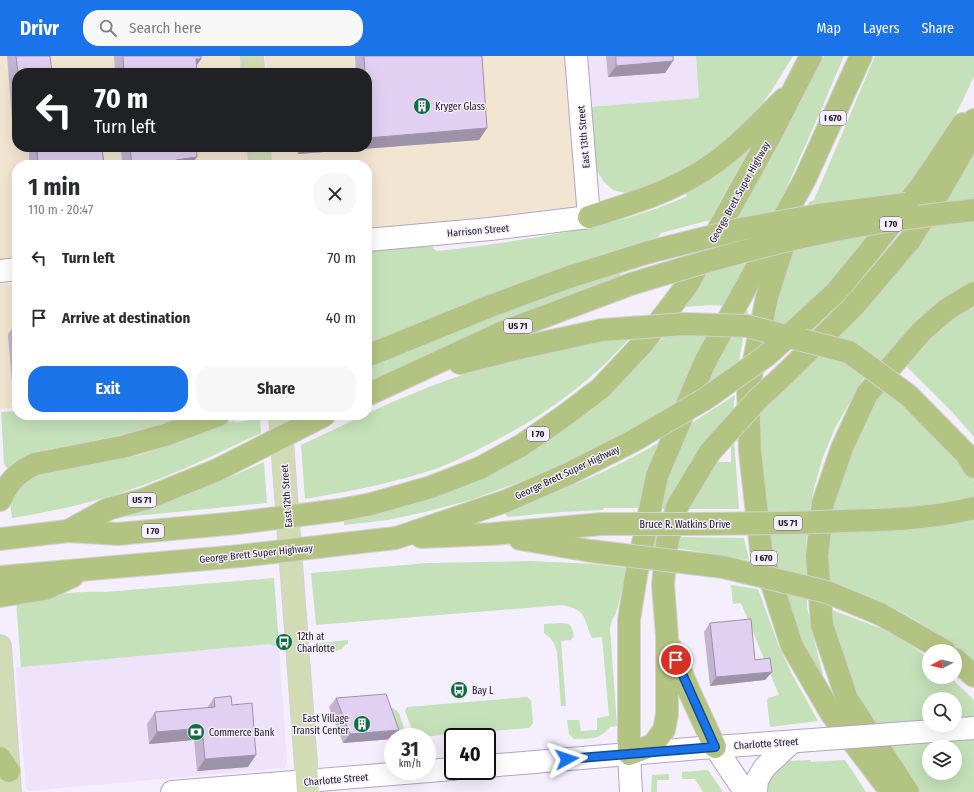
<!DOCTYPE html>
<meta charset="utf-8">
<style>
body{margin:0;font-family:"Fira Sans Condensed",sans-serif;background:#f7f7f7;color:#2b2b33;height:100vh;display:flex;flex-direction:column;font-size:15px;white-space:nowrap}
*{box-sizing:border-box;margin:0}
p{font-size:13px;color:#7c7c81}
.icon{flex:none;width:22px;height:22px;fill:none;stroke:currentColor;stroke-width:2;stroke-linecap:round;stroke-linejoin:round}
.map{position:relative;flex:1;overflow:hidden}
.side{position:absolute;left:12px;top:104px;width:360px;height:260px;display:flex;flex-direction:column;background:#fff;border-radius:16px;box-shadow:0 4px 16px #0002}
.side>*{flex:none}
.banner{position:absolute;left:12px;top:12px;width:360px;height:84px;border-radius:16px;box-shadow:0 4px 16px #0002;background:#202124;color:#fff;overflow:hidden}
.needle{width:26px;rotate:263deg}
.fabs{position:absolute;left:922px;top:588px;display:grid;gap:8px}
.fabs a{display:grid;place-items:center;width:40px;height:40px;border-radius:50%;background:#fff;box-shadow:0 4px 16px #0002;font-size:20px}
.speed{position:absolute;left:384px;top:672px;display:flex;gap:8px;font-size:20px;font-weight:700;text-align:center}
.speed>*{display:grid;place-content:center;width:52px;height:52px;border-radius:50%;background:#fff;box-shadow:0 4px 16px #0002;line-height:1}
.speed small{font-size:10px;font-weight:400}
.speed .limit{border:2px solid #111;border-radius:6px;background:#fff;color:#111}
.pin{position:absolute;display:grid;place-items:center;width:34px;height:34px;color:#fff;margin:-17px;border:2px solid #fff;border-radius:50%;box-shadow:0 1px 4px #0007}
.me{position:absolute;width:44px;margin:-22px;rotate:85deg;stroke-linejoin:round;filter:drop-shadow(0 0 3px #0008)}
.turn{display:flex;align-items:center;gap:14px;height:84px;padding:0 16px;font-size:18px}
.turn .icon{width:52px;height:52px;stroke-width:2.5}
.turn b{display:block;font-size:28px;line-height:34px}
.round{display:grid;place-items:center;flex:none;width:42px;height:42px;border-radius:16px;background:#f7f7f7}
.headline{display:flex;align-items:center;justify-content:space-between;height:68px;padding:0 16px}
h1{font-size:24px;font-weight:700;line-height:30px}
.action{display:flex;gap:8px;margin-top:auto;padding:8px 16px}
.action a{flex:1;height:46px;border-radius:16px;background:#1a73e8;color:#fff;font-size:16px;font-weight:700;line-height:46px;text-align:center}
.action a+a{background:#f7f7f7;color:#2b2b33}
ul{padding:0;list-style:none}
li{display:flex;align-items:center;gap:12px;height:60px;padding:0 16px}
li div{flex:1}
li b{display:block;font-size:15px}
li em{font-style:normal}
header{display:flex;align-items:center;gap:24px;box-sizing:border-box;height:56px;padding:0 20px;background:#1a73e8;color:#fff}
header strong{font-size:19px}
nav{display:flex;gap:22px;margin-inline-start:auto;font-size:14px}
.search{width:280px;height:36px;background:#f7f7f7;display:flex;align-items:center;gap:10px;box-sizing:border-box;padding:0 14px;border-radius:16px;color:#7c7c81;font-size:15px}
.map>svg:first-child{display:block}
.built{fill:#efe3fb}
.industrial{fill:#f2e6d2}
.grass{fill:#c4e1b9;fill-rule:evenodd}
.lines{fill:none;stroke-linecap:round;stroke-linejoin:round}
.minor-casing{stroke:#b4a3c4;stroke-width:24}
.major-casing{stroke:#d2d1d3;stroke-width:24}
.highway-casing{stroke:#d2d1d3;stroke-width:24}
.minor{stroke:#fff;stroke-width:22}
.major{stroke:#d1dcb4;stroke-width:22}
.highway{stroke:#b3c482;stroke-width:22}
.minor-bridge-casing{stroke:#b4a3c4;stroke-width:24;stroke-linecap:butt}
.highway-bridge-casing{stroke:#d2d1d3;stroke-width:24;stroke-linecap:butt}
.minor-bridge{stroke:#fff;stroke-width:22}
.highway-bridge{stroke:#b3c482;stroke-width:22}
.wall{fill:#c2b3cf}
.shaded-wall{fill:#9e92a9}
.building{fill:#e1d0f1;stroke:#9e92a9}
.route-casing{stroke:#114b97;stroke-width:10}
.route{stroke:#1a73e8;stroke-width:7}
.labels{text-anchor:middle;stroke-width:3;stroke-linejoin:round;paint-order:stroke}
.shield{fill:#f5eefc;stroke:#5e5864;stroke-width:1}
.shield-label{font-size:9px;font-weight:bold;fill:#1e1723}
.poi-label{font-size:10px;fill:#1e1723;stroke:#f5eefc;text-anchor:start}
.street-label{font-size:10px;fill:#1e1723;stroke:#f5eefc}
</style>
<header>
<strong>Drivr</strong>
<div class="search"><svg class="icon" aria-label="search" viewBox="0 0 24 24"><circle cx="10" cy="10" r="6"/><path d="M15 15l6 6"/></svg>Search here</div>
<nav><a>Map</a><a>Layers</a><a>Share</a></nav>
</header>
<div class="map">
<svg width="974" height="736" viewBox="0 0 974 736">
<rect width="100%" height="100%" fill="#f5eefc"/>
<g class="built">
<polygon points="586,0 696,0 699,42 590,51"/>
<polygon points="270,588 273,590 279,589 287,706 285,712 29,735 26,732 16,611"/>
</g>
<g class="industrial">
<polygon points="0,0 240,0 242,17 17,17 17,91 247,91 249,109 17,109 17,201 0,203"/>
<polygon points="265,0 566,0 578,143 576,153 572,155 367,174 367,109 272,109 271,91 367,91 367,17 266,17"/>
<polygon points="17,227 17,352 0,353 0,228"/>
</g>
<g class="grass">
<polygon points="696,0 793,0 772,34 756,56 742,72 690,113 636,137 626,137 613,134 604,126 597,115 595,106 590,51 699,42"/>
<polygon points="824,0 844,0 824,47 782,142 774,156 737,164"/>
<polygon points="875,0 974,0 974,20 963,44 941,86 912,131 822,236 766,284 780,224 809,146 814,144"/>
<path d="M753,86l-43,78 -49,13 -3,4 -56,17 -235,93v-89h5l-1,-8 61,-4 4,5c33,-3 64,-8 96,-13 55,-9 105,-19 155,-42l-4,-7z"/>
<polygon points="974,87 974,226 962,232 911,272 865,320 835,372 823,401 814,432 810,452 806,487 806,516 807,550 812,576 823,618 819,620 801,585 774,506 762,448 758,356"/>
<polygon points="751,204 727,250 711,249 685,251 698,234 709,215"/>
<polygon points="625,211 618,222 367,330 367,309 389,299"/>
<polygon points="974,246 974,381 954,358 902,306 925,282"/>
<polygon points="743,253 748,255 739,305 703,330"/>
<polygon points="715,275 682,343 642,367 591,395 544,417 471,444 425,456 388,464 344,469 344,464 503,411 550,383 592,352 626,322 668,276"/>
<path d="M632,279c-41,49 -97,87 -155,115 -13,6 -25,13 -39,18 -43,15 -88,23 -133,31l-4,-54 89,-42 39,-16 62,-23z"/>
<path d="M884,329l71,66 19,30v181c-29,-25 -60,-45 -95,-61 -17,-8 -36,-15 -54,-22l5,-69 14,-49z"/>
<polygon points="735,339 733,356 670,453 656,453 684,372"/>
<path d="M17,355v4h173c-48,17 -97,26 -147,35v3l-16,4 -19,12 -4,-5 -3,-52z"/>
<path d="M260,363l1,14c-32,15 -64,31 -97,44 -48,20 -101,33 -152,41l-2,-16 14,-21 23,-9 93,-17 21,-7 74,-28v2z"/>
<polygon points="734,383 739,453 688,453 716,406 731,406 731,387"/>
<path d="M663,384l-23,68h-36l-1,2 -42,2 -53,5 -5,-5c54,-20 110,-41 160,-72z"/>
<path d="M264,406l3,41 -142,14c48,-15 94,-35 139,-55z"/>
<polygon points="680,481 744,482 749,504 676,492"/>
<path d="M531,505l63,3 34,4 -12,45 -4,7 -2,8 7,98 -7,1c-12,14 -19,11 -36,12l-5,-5 -2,-14h12l2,11 16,-1v-12l12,-2 -7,-79 -10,1 -1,-2c-8,-19 -4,-26 -29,-31l-246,20 -5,-52 117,-10z"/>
<path d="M274,522l5,67 -6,1 -3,-2 -249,23 -5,-67c30,-5 59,-9 89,-8z"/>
<polygon points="731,529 758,533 780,593 793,620 818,665 770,671 767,645 768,642 779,639 741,547 733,548"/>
<path d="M827,552l53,20 32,18 17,13v18h21l24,23v92h-57l-56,-81zM929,643h26v26h-26zM929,691h26v26h-26z"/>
<path d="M562,567l7,1c4,5 7,12 2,16l-10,1 5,65h-5l-4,-54c-2,-9 -6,-14 -13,-19v-9z"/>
<polygon points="348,584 348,588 345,589 342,593 326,598 325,593 318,587"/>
<polygon points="527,641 531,644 533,667 529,672 418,681 413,676 405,655 407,651"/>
<polygon points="393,652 399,657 406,678 405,681 393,681 393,683 382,653"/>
<polygon points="810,704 811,706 845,704 866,736 763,736 767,716 787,705"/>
<polygon points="708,714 723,736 703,736 695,723 682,723 682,716"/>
<polygon points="669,718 669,724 657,724 657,736 651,736 652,719"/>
</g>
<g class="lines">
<g class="minor-casing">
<g id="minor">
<polyline points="367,184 490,173 589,161 576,0"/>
<polyline points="0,215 17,213"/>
<polyline points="715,691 745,736"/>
<polyline points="629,698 631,736"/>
<polyline points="487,710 700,692 798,685"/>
<polyline points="172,736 453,713"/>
<polyline points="756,736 757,724 765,711 792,686"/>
</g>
</g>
<g class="major-casing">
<g id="major">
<polyline points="252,0 253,17"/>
<polyline points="259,91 260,109"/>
<polyline points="280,359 308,736"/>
<polyline points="0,590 10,736"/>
</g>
</g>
<g class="highway-casing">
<g id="highway">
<path d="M589,161c41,-13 82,-25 118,-49 27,-17 53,-46 77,-69"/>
<polyline points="789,172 767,241 748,334 750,396 761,494 792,590 831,657 891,736"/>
<polyline points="795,274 836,236 869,196 922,129 963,68"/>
<polyline points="367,300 488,251 569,221 649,196"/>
<polyline points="460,307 524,291 602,274"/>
<polyline points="784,319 853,251 910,184 941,133 966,89 974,64"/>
<polyline points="367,339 503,276 631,228"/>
<polyline points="908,339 966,398 974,411"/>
<polyline points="710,396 677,451 667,487 663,529 667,580 667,658 664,674 653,689 629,698 629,564 636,520 657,420 705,306 805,123 861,0"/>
<path d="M0,444c9,-18 16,-27 35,-36l87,-17 43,-12 54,-20"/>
<polyline points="340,454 371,448 431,431 480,412 522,389 564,360 601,332 643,287 688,228 769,82 811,0"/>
<polyline points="68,475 108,453 145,443 217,414"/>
<polyline points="421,481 492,478 601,468"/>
<polyline points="0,483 68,475 118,478 237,467"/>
<polyline points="520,483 591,495"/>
<polyline points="343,488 396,482 506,445 568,418 633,385"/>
<polyline points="0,521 240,500"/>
<polyline points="0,540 45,533 73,520"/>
<polyline points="880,558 945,595"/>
<polyline points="671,592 689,635 715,691"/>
<polyline points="955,603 974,620"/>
<polyline points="0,702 9,715"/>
<polyline points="908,736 847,643 822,569 817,500 823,447 842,392 867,338 922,275 946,254 974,237"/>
</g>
</g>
<use href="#minor" class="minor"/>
<use href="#major" class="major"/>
<use href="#highway" class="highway"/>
<g class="minor-bridge-casing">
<polyline id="minor-bridge" points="798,685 974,672"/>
</g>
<g class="highway-bridge-casing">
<g id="highway-bridge">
<polyline points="649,196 741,173 819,159 907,148"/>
<path d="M631,228c63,-19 126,-38 190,-51 50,-11 102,-17 153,-23"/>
<polyline points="602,274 685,268 747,270 849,296 908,339"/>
<polyline points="633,385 705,343 766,300 795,274"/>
<polyline points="710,396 758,343 784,319"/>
<polyline points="217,414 325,359"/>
<polyline points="237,467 340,454"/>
<path d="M601,468c80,0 160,1 240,-3 43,-1 91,-2 133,-13"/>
<polyline points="591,495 723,511 827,536 880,558"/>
<polyline points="240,500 343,488"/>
</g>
</g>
<use href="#minor-bridge" class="minor-bridge"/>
<use href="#highway-bridge" class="highway-bridge"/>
</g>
<g class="wall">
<polygon points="7,0 50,0 52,17 17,17 17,89 14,89"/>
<polygon points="114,0 201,0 201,3 196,10 197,17 115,17"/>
<polygon points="355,0 482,0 487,72 479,84 298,98 297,91 367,91 367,17 356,17"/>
<polygon points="606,0 673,0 673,5 665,17 608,21"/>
<polygon points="29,91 102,91 104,109 29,109"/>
<polygon points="121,91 196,91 191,109 122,109"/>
<polygon points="16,267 17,267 17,339 13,340 8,278"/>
<polygon points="710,567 755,604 772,616 765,624 710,630 704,576"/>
<polygon points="214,642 232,649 248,711 197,715 194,684 149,688 147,668 155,656 207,652"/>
<polygon points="336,642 393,681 393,683 343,687 329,651"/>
</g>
<g class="shaded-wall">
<polygon points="196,3 201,3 193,15"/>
<polygon points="673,5 665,17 608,21 616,10"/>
<polygon points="487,72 479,84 298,98 303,91 367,91 367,82"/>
<polygon points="197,101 191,109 172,109 176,104"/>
<polygon points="17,334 17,339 13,340"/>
<polygon points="772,616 765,624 710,630 716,621"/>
<polygon points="202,672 194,684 149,688 157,676"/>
<polygon points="399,674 394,681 393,681 393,683 343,687 350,678"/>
<polygon points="256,699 248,711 197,715 205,703"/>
</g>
<g class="building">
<polygon points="16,0 50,0 52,17 18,17"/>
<polygon points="123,0 201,0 201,3 196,3 197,17 124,17"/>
<polygon points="364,0 482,0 487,72 367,82 367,17 365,17"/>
<polygon points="616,0 673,0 673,5 616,10"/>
<polygon points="37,91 102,91 104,109 39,109 39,108 38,108"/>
<polygon points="130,91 196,91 197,101 176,104 176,109 132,109"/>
<polygon points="751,563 755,604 770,602 772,616 716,621 710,567"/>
<polygon points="386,638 399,674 350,678 336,642"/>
<polygon points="231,640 232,649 252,647 256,699 205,703 202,672 157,676 155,656 215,651 214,642"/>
</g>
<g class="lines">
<g class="route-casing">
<polyline id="route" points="567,703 715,691 676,604"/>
</g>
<use href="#route" class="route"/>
</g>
<defs>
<g id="building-disc" transform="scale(0.9)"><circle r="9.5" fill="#0f6d41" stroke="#f5eefc"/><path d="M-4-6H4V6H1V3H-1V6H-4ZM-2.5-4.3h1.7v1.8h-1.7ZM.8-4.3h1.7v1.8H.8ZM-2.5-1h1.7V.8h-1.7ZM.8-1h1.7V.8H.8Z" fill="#fff"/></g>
<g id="bus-disc" transform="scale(0.9)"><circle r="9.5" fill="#0f6d41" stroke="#f5eefc"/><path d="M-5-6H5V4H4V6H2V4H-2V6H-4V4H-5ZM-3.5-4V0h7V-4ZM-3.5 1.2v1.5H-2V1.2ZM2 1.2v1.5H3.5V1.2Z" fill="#fff"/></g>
<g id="bank-disc" transform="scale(0.9)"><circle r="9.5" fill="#0f6d41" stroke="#f5eefc"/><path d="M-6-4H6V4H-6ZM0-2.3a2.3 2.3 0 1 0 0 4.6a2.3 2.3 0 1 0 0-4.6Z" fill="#fff"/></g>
</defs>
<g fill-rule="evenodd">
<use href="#building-disc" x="422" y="50"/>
<use href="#bus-disc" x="284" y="586"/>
<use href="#bus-disc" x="459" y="634"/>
<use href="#building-disc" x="362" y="668"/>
<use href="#bank-disc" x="196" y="676"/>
</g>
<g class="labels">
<g class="shield">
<rect x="820" y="55" width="26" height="14" rx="3"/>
<rect x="880" y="161" width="22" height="14" rx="3"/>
<rect x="504" y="263" width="28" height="14" rx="3"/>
<rect x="527" y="371" width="22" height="14" rx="3"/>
<rect x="128" y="437" width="28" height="14" rx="3"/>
<rect x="774" y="460" width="28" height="14" rx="3"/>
<rect x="142" y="468" width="22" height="14" rx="3"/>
<rect x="751" y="495" width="26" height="14" rx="3"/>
</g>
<g class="shield-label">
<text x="833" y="65">I 670</text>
<text x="891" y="171">I 70</text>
<text x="518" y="273">US 71</text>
<text x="538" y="381">I 70</text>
<text x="142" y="447">US 71</text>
<text x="788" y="470">US 71</text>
<text x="153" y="478">I 70</text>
<text x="764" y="505">I 670</text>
</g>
<g class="poi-label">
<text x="435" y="54">Kryger Glass</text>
<text x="297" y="584">12th at<tspan x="297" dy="12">Charlotte</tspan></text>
<text x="472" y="638">Bay L</text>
<text x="349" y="666" text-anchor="end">East Village<tspan x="349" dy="12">Transit Center</tspan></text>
<text x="209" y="680">Commerce Bank</text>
</g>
<g class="street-label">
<text transform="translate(583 81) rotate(-95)" y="4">East 13th Street</text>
<text transform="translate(739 136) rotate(-61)" y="4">George Brett Super Highway</text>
<text transform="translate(478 174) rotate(-5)" y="4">Harrison Street</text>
<text transform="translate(567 416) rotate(-25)" y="4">George Brett Super Highway</text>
<text transform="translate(286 440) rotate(-94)" y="4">East 12th Street</text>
<text x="685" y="472">Bruce R. Watkins Drive</text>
<text transform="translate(256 497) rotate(-6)" y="4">George Brett Super Highway</text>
<text transform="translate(766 687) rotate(-4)" y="4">Charlotte Street</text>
<text transform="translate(336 723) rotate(-5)" y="4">Charlotte Street</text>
</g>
</g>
</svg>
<div class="fabs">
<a><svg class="needle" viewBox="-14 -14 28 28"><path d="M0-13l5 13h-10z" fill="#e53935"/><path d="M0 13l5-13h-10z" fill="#7c7c81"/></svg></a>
<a><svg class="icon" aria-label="search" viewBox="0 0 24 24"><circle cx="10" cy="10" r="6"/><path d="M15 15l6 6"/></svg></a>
<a><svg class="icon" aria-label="layers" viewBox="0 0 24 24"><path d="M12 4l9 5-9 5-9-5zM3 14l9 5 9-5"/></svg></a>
</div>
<div class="speed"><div>31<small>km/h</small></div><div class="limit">40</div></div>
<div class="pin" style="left:676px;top:604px;background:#d93025"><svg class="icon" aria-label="arrive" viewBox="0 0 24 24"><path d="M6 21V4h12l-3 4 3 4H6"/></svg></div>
<svg class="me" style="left:567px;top:703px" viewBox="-20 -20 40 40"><path d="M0-17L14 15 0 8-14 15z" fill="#1a73e8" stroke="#fff" stroke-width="4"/></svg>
<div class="banner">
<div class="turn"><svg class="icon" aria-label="left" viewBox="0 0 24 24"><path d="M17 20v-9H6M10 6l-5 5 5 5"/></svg><div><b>70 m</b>Turn left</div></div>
</div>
<section class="side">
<div class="headline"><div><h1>1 min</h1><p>110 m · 20:47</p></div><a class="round"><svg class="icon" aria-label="close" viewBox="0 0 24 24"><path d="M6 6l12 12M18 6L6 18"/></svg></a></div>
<ul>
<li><svg class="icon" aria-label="left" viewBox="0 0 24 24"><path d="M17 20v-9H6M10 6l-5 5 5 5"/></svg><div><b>Turn left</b></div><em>70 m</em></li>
<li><svg class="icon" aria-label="arrive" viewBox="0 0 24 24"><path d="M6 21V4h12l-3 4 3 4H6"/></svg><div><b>Arrive at destination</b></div><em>40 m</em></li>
</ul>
<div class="action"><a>Exit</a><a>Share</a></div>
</section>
</div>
